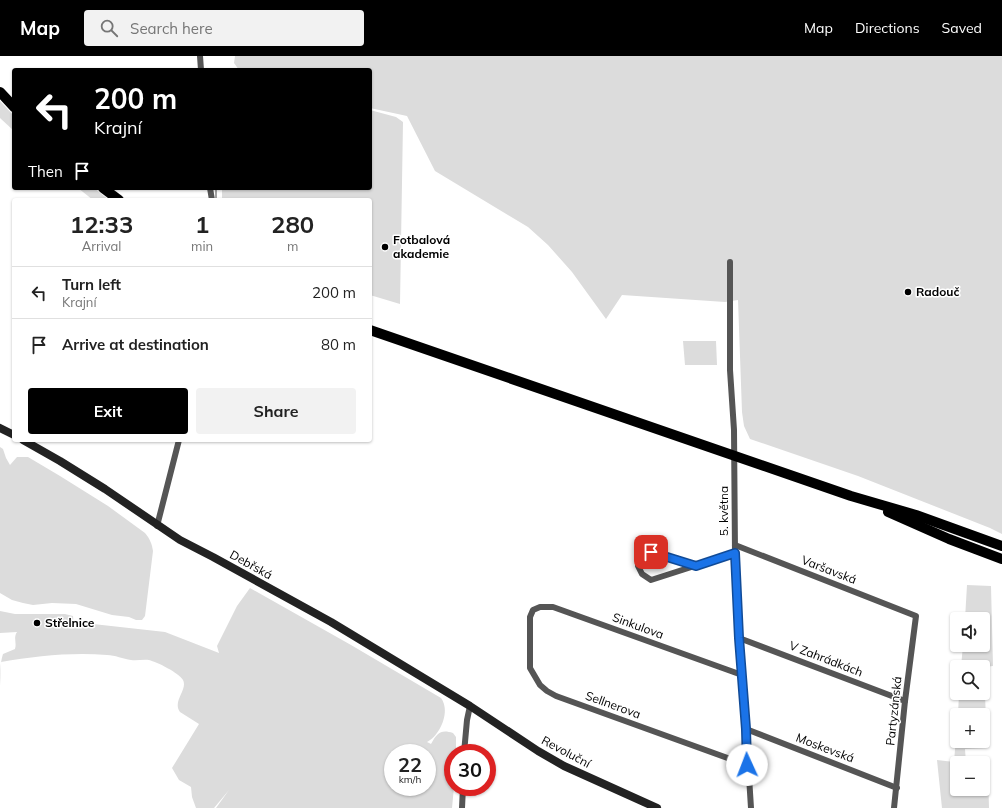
<!DOCTYPE html>
<meta charset="utf-8">
<style>
body{margin:0;font-family:Mulish,sans-serif;background:#f2f2f2;color:#222;height:100vh;display:flex;flex-direction:column;font-size:15px;white-space:nowrap}
*{box-sizing:border-box;margin:0}
p{font-size:13px;color:#767676}
.icon{flex:none;width:22px;height:22px;fill:none;stroke:currentColor;stroke-width:2;stroke-linecap:round;stroke-linejoin:round}
.map{position:relative;flex:1;overflow:hidden}
.details{position:absolute;left:12px;top:142px;width:360px;height:244px;display:flex;flex-direction:column;background:#fff;border-radius:4px;box-shadow:0 1px 3px #0004}
.details>*{flex:none}
.guide{position:absolute;left:12px;top:12px;width:360px;height:122px;border-radius:4px;box-shadow:0 1px 3px #0004;background:#000;color:#fff;overflow:hidden}
.tools{position:absolute;left:950px;top:556px;display:grid;gap:8px}
.tools a{display:grid;place-items:center;width:40px;height:40px;border-radius:4px;background:#fff;box-shadow:0 1px 3px #0004;font-size:20px}
.speed{position:absolute;left:384px;top:688px;display:flex;gap:8px;font-size:20px;font-weight:700;text-align:center}
.speed>*{display:grid;place-content:center;width:52px;height:52px;border-radius:50%;background:#fff;box-shadow:0 1px 3px #0004;line-height:1}
.speed small{font-size:10px;font-weight:400}
.speed .limit{border:6px solid #d22;background:#fff;color:#111}
.pin{position:absolute;display:grid;place-items:center;width:34px;height:34px;color:#fff;margin:-17px;border-radius:8px;box-shadow:0 2px 6px #0006}
.me{position:absolute;width:44px;margin:-22px;rotate:358deg;stroke-linejoin:round;filter:drop-shadow(0 0 3px #0008)}
.turn{display:flex;align-items:center;gap:14px;height:84px;padding:0 16px;font-size:18px}
.turn .icon{width:52px;height:52px;stroke-width:2.5}
.turn b{display:block;font-size:28px;line-height:34px}
.then{display:flex;align-items:center;height:38px;padding:0 16px;background:#0003;gap:8px;font-size:15px}
.eta{display:flex;justify-content:space-evenly;align-items:center;height:68px;text-align:center}
.eta b{font-size:24px;font-weight:700;line-height:28px}
.button{display:flex;gap:8px;margin-top:auto;padding:8px 16px}
.button a{flex:1;height:46px;border-radius:4px;background:#000;color:#fff;font-size:16px;font-weight:700;line-height:46px;text-align:center}
.button a+a{background:#f2f2f2;color:#222}
ul{padding:0;list-style:none}
li{display:flex;align-items:center;gap:12px;height:52px;padding:0 16px;border-top:1px solid #e0e0e0}
li div{flex:1}
li b{display:block;font-size:15px}
li em{font-style:normal}
header{display:flex;align-items:center;gap:24px;box-sizing:border-box;height:56px;padding:0 20px;background:#000;color:#fff}
header strong{font-size:19px}
nav{display:flex;gap:22px;margin-inline-start:auto;font-size:14px}
.search{width:280px;height:36px;background:#f2f2f2;display:flex;align-items:center;gap:10px;box-sizing:border-box;padding:0 14px;border-radius:4px;color:#767676;font-size:15px}
.map>svg:first-child{display:block}
.green{fill:#dcdcdc;fill-rule:evenodd}
.lines{fill:none;stroke-linecap:round;stroke-linejoin:round}
.stream{stroke:#a3a3a3;stroke-width:2}
.minor{stroke:#555;stroke-width:6}
.secondary{stroke:#222;stroke-width:8}
.primary{stroke:#000;stroke-width:10}
.route-casing{stroke:#114b97;stroke-width:10}
.route{stroke:#1a73e8;stroke-width:7}
.poi-dot{fill:#000;stroke:#fff;stroke-width:1.5}
.labels{text-anchor:middle;stroke-width:3;stroke-linejoin:round;paint-order:stroke}
.poi-label{font-size:12px;font-weight:bold;fill:#000;stroke:#fff;text-anchor:start}
.street-label{font-size:12px;fill:#000;stroke:#fff}
</style>
<header>
<strong>Map</strong>
<div class="search"><svg class="icon" aria-label="search" viewBox="0 0 24 24"><circle cx="10" cy="10" r="6"/><path d="M15 15l6 6"/></svg>Search here</div>
<nav><a>Map</a><a>Directions</a><a>Saved</a></nav>
</header>
<div class="map">
<svg width="1002" height="752" viewBox="0 0 1002 752">
<rect width="100%" height="100%" fill="#fff"/>
<g class="green">
<polygon points="235,0 1002,0 1002,478 990,472 858,420 750,383 744,370 742,356 738,244 725,246 622,239 606,263 572,216 548,189 528,171 435,115 407,60 370,52 370,14 239,14 234,7"/>
<polygon points="0,45 14,60 14,75 0,62"/>
<polygon points="370,54 396,61 403,66 400,248 370,239 370,144 222,144 222,132 370,132"/>
<polygon points="78,132 94,132 109,144 93,144"/>
<polygon points="683,285 716,285 717,309 685,309"/>
<path d="M0,391l3,2 3,9 4,7 7,-8h11l32,19 48,30 37,27c5,6 7,11 8,18l-8,65 -3,4h-6l-7,-3 -17,-2 -36,-11 -24,-1 -19,2 -10,-2 -11,-3 -12,-7z"/>
<polygon points="967,529 991,530 993,610 984,611 987,692 965,693 966,707 957,707 957,733 983,733 983,714 988,714 989,752 942,752 937,704 954,706 957,668 957,685 983,685 983,659 958,659 959,637 983,637 983,611 961,611 963,589 983,589 983,563 965,563"/>
<path d="M250,532l101,57 90,53c10,13 -1,38 -14,44l4,2c6,-11 10,-15 22,-11l3,4v16h-3l1,34 -2,21h-236l13,-18 -15,18h-18l-4,-11 -1,-10 -12,-7 -7,-12 27,-44 -19,-12c-8,-11 8,-22 3,-32 -4,-7 -26,-18 -34,-20 -6,-1 -12,1 -18,0 -8,-1 -16,-5 -24,-5 -35,-3 -71,1 -106,7l-1,24c0,-11 0,-23 3,-32l12,-5c2,-7 -2,-11 2,-17l-17,1v-22l15,3h50l8,2 1,12 1,-6 90,10 54,21 -2,-7 20,-40zM393,697h34v34h-34z"/>
</g>
<g class="lines">
<polyline class="stream" points="216,132 216,144"/>
<g class="minor">
<polyline points="200,0 201,14"/>
<polyline points="210,132 212,144"/>
<polyline points="730,206 730,314 734,374 735,497 739,582 746,673 751,752"/>
<polyline points="157,470 179,384"/>
<polyline points="735,489 916,560 905,645 894,752"/>
<polyline points="696,510 651,496 642,501 638,510 642,518 651,524 735,497"/>
<polyline points="739,582 905,645"/>
<polyline points="742,619 553,551 540,551 533,554 530,561 530,612 540,629 547,635 556,640 747,709"/>
<polyline points="746,673 897,732"/>
<polyline points="464,697 467,664 470,650"/>
<polyline points="462,752 463,731"/>
</g>
<g class="secondary">
<polyline points="0,372 14,379"/>
<polyline points="23,384 60,405 105,433 180,484 213,501 331,566 470,650 538,695 564,710 657,752"/>
</g>
<g class="primary">
<polyline points="0,36 14,51"/>
<polyline points="103,132 119,144"/>
<polyline points="370,274 851,440 916,459 1002,490"/>
<polyline points="888,456 949,483 1002,503"/>
</g>
</g>
<g class="lines">
<g class="route-casing">
<polyline id="route" points="651,496 696,510 735,497 739,582 746,673 747,709"/>
</g>
<use href="#route" class="route"/>
</g>
<g class="poi-dot">
<circle cx="385" cy="191" r="4"/>
<circle cx="908" cy="236" r="4"/>
<circle cx="37" cy="567" r="4"/>
</g>
<g class="labels">
<g class="poi-label">
<text x="393" y="188">Fotbalová<tspan x="393" dy="14">akademie</tspan></text>
<text x="916" y="240">Radouč</text>
<text x="45" y="571">Střelnice</text>
</g>
<g class="street-label">
<text transform="translate(724 455) rotate(-90)" y="4">5. května</text>
<text transform="translate(251 509) rotate(29)" y="4">Debřská</text>
<text transform="translate(829 514) rotate(21)" y="4">Varšavská</text>
<text transform="translate(638 570) rotate(20)" y="4">Sinkulova</text>
<text transform="translate(826 603) rotate(21)" y="4">V Zahrádkách</text>
<text transform="translate(613 649) rotate(20)" y="4">Sellnerova</text>
<text transform="translate(894 655) rotate(-84)" y="4">Partyzánská</text>
<text transform="translate(825 692) rotate(21)" y="4">Moskevská</text>
<text transform="translate(566 696) rotate(28)" y="4">Revoluční</text>
</g>
</g>
</svg>
<div class="tools">
<a><svg class="icon" aria-label="sound" viewBox="0 0 24 24"><path d="M4 9h4l5-4v14l-5-4H4zM17 9q2 3 0 6"/></svg></a>
<a><svg class="icon" aria-label="search" viewBox="0 0 24 24"><circle cx="10" cy="10" r="6"/><path d="M15 15l6 6"/></svg></a>
<a>+</a>
<a>−</a>
</div>
<div class="speed"><div>22<small>km/h</small></div><div class="limit">30</div></div>
<div class="pin" style="left:651px;top:496px;background:#d93025"><svg class="icon" aria-label="arrive" viewBox="0 0 24 24"><path d="M6 21V4h12l-3 4 3 4H6"/></svg></div>
<svg class="me" style="left:747px;top:709px" viewBox="-20 -20 40 40"><circle r="19" fill="#fff"/><path d="M0-13L10 11 0 6-10 11z" fill="#1a73e8"/></svg>
<div class="guide">
<div class="turn"><svg class="icon" aria-label="left" viewBox="0 0 24 24"><path d="M17 20v-9H6M10 6l-5 5 5 5"/></svg><div><b>200 m</b>Krajní</div></div>
<div class="then">Then<svg class="icon" aria-label="arrive" viewBox="0 0 24 24"><path d="M6 21V4h12l-3 4 3 4H6"/></svg></div>
</div>
<section class="details">
<div class="eta">
<div><b>12:33</b><p>Arrival</p></div>
<div><b>1</b><p>min</p></div>
<div><b>280</b><p>m</p></div>
</div>
<ul>
<li><svg class="icon" aria-label="left" viewBox="0 0 24 24"><path d="M17 20v-9H6M10 6l-5 5 5 5"/></svg><div><b>Turn left</b><p>Krajní</p></div><em>200 m</em></li>
<li><svg class="icon" aria-label="arrive" viewBox="0 0 24 24"><path d="M6 21V4h12l-3 4 3 4H6"/></svg><div><b>Arrive at destination</b></div><em>80 m</em></li>
</ul>
<div class="button"><a>Exit</a><a>Share</a></div>
</section>
</div>
